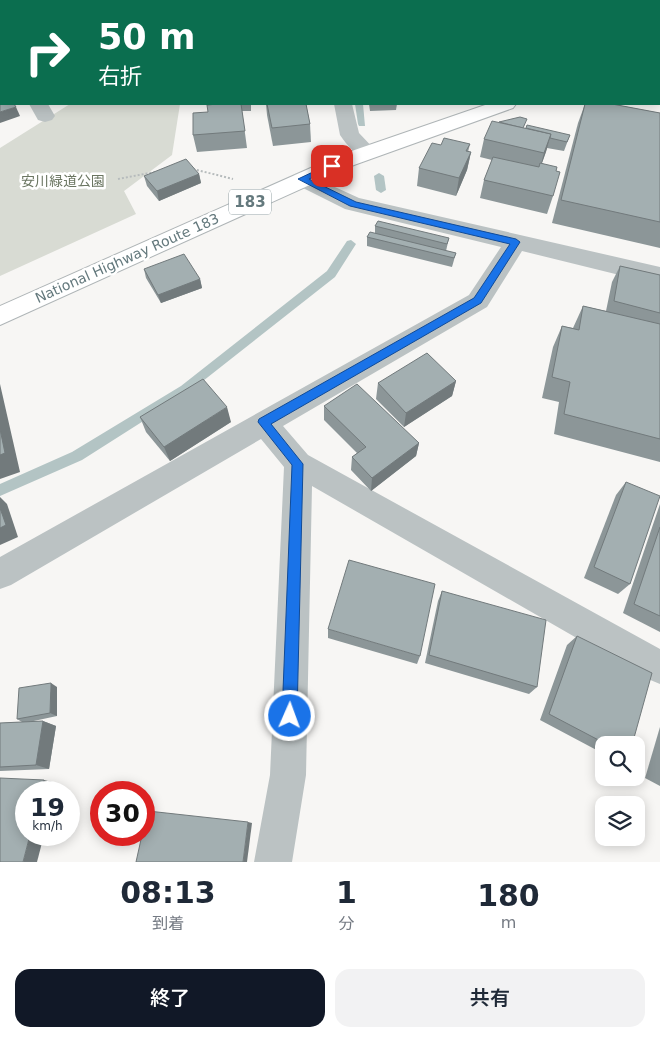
<!DOCTYPE html>
<html lang="ja">
<meta charset="utf-8">
<style>
body{margin:0;font-family:"DejaVu Sans","Noto Sans JP",sans-serif;background:#f2f2f3;color:#1f2937;height:100vh;display:flex;flex-direction:column;font-size:19px;white-space:nowrap}
*{box-sizing:border-box;margin:0}
p{font-size:16px;color:#747a83}
.icon{flex:none;width:28px;height:28px;fill:none;stroke:currentColor;stroke-width:2;stroke-linecap:round;stroke-linejoin:round}
.map{position:relative;height:862px;overflow:hidden}
.sheet{display:flex;flex-direction:column;background:#fff;flex:1}
.sheet>*{flex:none}
.banner{position:absolute;left:0px;top:0px;width:660px;height:105px;box-shadow:0 2px 12px #0003;background:#0b6e4f;color:#fff;overflow:hidden}
.fabs{position:absolute;left:595px;top:736px;display:grid;gap:10px}
.fabs a{display:grid;place-items:center;width:50px;height:50px;border-radius:10px;background:#fff;box-shadow:0 2px 12px #0003;font-size:25px}
.speed{position:absolute;left:15px;top:781px;display:flex;gap:10px;font-size:25px;font-weight:700;text-align:center}
.speed>*{display:grid;place-content:center;width:65px;height:65px;border-radius:50%;background:#fff;box-shadow:0 2px 12px #0003;line-height:1}
.speed small{font-size:12px;font-weight:400}
.speed .limit{border:8px solid #d22;background:#fff;color:#111}
.pin{position:absolute;display:grid;place-items:center;width:42px;height:42px;color:#fff;margin:-21px;border-radius:10px;box-shadow:0 2px 8px #0006}
.me{position:absolute;width:55px;margin:-28px;rotate:2deg;stroke-linejoin:round;filter:drop-shadow(0 0 4px #0008)}
.turn{display:flex;align-items:center;gap:18px;height:105px;padding:0 15px;font-size:22px}
.turn .icon{width:65px;height:65px;stroke-width:2.5}
.turn b{display:block;font-size:35px;line-height:42px}
.eta{display:flex;justify-content:space-evenly;align-items:center;height:85px;text-align:center}
.eta b{font-size:30px;font-weight:600;line-height:35px}
.button{display:flex;gap:10px;margin-top:auto;padding:10px 15px}
.button a{flex:1;height:58px;border-radius:15px;background:#111827;color:#fff;font-size:20px;font-weight:600;line-height:58px;text-align:center}
.button a+a{background:#f2f2f3;color:#1f2937}
.map>svg:first-child{display:block}
.green{fill:#d8dbd3}
.lines{fill:none;stroke-linecap:round;stroke-linejoin:round}
.stream{fill:#b3c4c4;fill-rule:evenodd}
.primary-casing{stroke:#afb6b8;stroke-width:2}
.highway-casing{stroke:#afb5b7;stroke-width:2}
.path{stroke:#b6bbbc;stroke-width:2;stroke-dasharray:2 2;stroke-linecap:butt}
.street{fill:#bbc2c3;fill-rule:evenodd}
.primary{fill:#fff;fill-rule:evenodd}
.highway{fill:#fff;fill-rule:evenodd}
.tram{stroke:#9ea7aa;stroke-width:1}
.wall{fill:#8c9698}
.shaded-wall{fill:#727a7c}
.building{fill:#a3afb1;stroke:#727a7c}
.route{fill:#1a73e8;stroke:#114b97}
.labels{text-anchor:middle;stroke-width:5;stroke-linejoin:round;paint-order:stroke}
.far-park-label{font-size:14px;fill:#6b7662;stroke:#fff}
.far-street-label{font-size:14px;fill:#64797d;stroke:#fff}
.shield{fill:#fff;stroke:#92a1a4;stroke-width:1}
.shield-label{font-size:15px;font-weight:bold;fill:#64797d}
</style>
<div class="map">
<svg width="660" height="862" viewBox="0 0 660 862">
<rect width="100%" height="100%" fill="#f7f6f4"/>
<polygon class="green" points="70,104 180,104 172,155 124,191 136,214 0,276 0,148"/>
<g class="lines">
<g class="stream">
<polygon points="355,104 363,104 365,126 359,126 358,124"/>
<polygon points="379,173 384,176 386,190 381,193 376,190 374,176"/>
<polygon points="351,240 356,244 335,277 189,392 82,460 0,496 0,484 72,452 181,386 327,271 347,241"/>
</g>
<g class="primary-casing">
<g id="primary">
<polygon points="632,0 649,0 649,1 633,1"/>
<rect x="659" y="10" width="1" height="11"/>
</g>
</g>
<g class="highway-casing">
<g id="highway">
<rect x="659" y="55" width="1" height="10"/>
<polygon points="488,104 516,104 513,108 354,165 0,325 0,306 340,155"/>
</g>
</g>
<g class="path">
<polyline points="193,169 233,179"/>
<polyline points="118,179 160,171"/>
</g>
<g class="street">
<polygon points="264,0 281,0 281,1 265,1"/>
<polygon points="29,104 48,104 55,116 52,120 45,122 38,120"/>
<path d="M334,104h18l7,29 18,19 -3,5c-15,3 -26,-10 -34,-22z"/>
<polygon points="302,172 359,198 660,267 660,285 522,251 487,307 283,426 308,455 660,649 660,684 648,679 312,486 306,775 292,862 254,862 270,775 284,467 261,439 11,585 0,589 0,557 469,295 501,247 345,209 295,184 291,179 295,174"/>
</g>
<use href="#primary" class="primary"/>
<use href="#highway" class="highway"/>
<polyline class="tram" points="655,0 657,1"/>
</g>
<g class="wall">
<polygon points="85,0 147,0 146,1 84,1"/>
<polygon points="555,0 589,0 591,1 554,1"/>
<polygon points="217,104 251,104 251,111 242,111 247,148 197,152 193,135 208,112"/>
<polygon points="266,104 306,104 310,124 311,142 273,146 267,115"/>
<polygon points="369,104 397,104 396,110 370,111"/>
<polygon points="585,104 612,104 660,113 660,248 552,223 578,123"/>
<polygon points="524,128 570,135 564,151 547,148 542,163 556,171 553,196 547,214 480,198 484,180 492,160 480,157 484,139"/>
<polygon points="470,144 468,152 471,152 467,170 456,196 417,186 419,168 441,145"/>
<polygon points="199,174 201,183 159,201 147,186 144,176"/>
<polygon points="375,226 449,238 446,251 456,253 452,267 367,246 367,237 375,233"/>
<polygon points="620,266 660,275 660,462 554,434 559,402 542,398 553,347 562,326 573,328 583,306 606,311 612,282"/>
<polygon points="144,269 200,279 202,288 161,303 146,278"/>
<polygon points="456,381 452,396 404,427 376,399 378,383"/>
<polygon points="324,406 419,443 416,456 371,491 351,470 352,457 357,453 324,420"/>
<polygon points="140,417 231,422 170,461 146,432"/>
<polygon points="626,482 630,584 618,594 584,578 616,495"/>
<polygon points="660,504 660,632 623,613"/>
<polygon points="442,591 537,687 529,694 425,663 438,601"/>
<polygon points="328,629 420,656 417,664 328,638"/>
<polygon points="577,636 632,745 604,745 604,754 540,720 567,645"/>
<polygon points="57,687 57,716 29,722 43,721 56,726 49,769 0,771 0,723 22,722 17,719"/>
<polygon points="660,727 660,786 645,778"/>
</g>
<g class="shaded-wall">
<polygon points="124,0 147,0 146,1 125,1"/>
<polygon points="315,0 356,0 349,1 315,1"/>
<polygon points="499,0 512,0 507,1 498,1"/>
<polygon points="16,107 20,116 0,123 0,112"/>
<polygon points="551,134 546,152 539,171 544,153"/>
<polygon points="471,152 467,170 456,196 459,178"/>
<polygon points="199,174 201,183 159,201 157,191"/>
<polygon points="200,279 202,288 161,303 158,295"/>
<polygon points="456,381 452,396 404,427 406,413"/>
<polygon points="0,384 20,472 0,479"/>
<polygon points="227,407 231,422 170,461 164,447"/>
<polygon points="419,443 416,456 371,491 372,478"/>
<polygon points="0,497 7,504 18,537 0,545"/>
<polygon points="51,683 57,687 57,716 50,713"/>
<polygon points="43,721 56,726 49,769 36,765"/>
<polygon points="44,780 56,783 54,792 41,792"/>
<polygon points="248,822 252,823 247,862 243,862"/>
<polygon points="30,835 44,835 37,862 23,862"/>
</g>
<g class="building">
<polygon points="85,0 100,0 108,1 84,1"/>
<rect x="209" y="0" width="42" height="1"/>
<polygon points="298,0 303,0 304,1 292,1"/>
<polygon points="562,0 589,0 591,1 563,1"/>
<polygon points="1,101 1,104 14,104 16,107 0,112 0,102"/>
<polygon points="218,104 241,104 245,131 193,135 193,113 208,112 207,105"/>
<polygon points="267,104 306,104 310,124 272,128"/>
<polygon points="585,104 612,104 660,113 660,222 561,200"/>
<polygon points="520,117 527,119 523,128 499,122"/>
<polygon points="492,121 551,134 544,153 484,139"/>
<polygon points="527,125 570,135 567,142 550,138 551,134 526,128"/>
<polygon points="444,138 470,144 466,151 471,152 459,178 419,168 432,143 441,145"/>
<polygon points="493,157 539,167 540,163 557,167 556,171 560,172 553,196 484,180"/>
<polygon points="186,159 199,174 157,191 144,176"/>
<polygon points="378,221 449,238 447,244 375,226"/>
<polygon points="370,232 456,253 454,258 367,237"/>
<polygon points="184,254 200,279 158,295 144,269"/>
<polygon points="620,266 660,275 660,313 614,301"/>
<polygon points="583,306 660,324 660,439 564,414 570,382 552,377 562,326 579,330"/>
<polygon points="427,353 456,381 406,413 378,383"/>
<polygon points="203,379 227,407 164,447 140,417"/>
<polygon points="357,384 419,443 372,478 352,457 366,447 324,406"/>
<polygon points="0,429 5,453 0,455"/>
<polygon points="626,482 660,496 630,584 594,567"/>
<polygon points="0,508 6,525 0,528"/>
<polygon points="660,527 660,616 634,604"/>
<polygon points="349,560 435,584 420,656 328,629"/>
<polygon points="442,591 546,620 537,687 429,655"/>
<polygon points="577,636 652,673 632,745 608,745 549,714"/>
<polygon points="51,683 50,713 17,719 19,688"/>
<polygon points="43,721 36,765 0,767 0,723"/>
<polygon points="0,778 44,780 41,792 26,792 26,835 30,835 23,862 0,862"/>
<polygon points="148,811 248,822 243,862 136,862 142,835 144,835 144,828"/>
</g>
<polygon class="route" points="332,163 335,164 335,168 309,179 356,202 516,239 520,242 481,303 271,424 303,464 297,716 295,722 290,724 284,722 282,716 292,465 258,422 259,419 474,298 510,244 350,206 298,179"/>
<g class="labels">
<g class="far-park-label">
<text x="63" y="186">安川緑道公園</text>
</g>
<g class="far-street-label">
<text transform="translate(127 258) rotate(-24)" y="5">National Highway Route 183</text>
</g>
<rect class="shield" x="229" y="189.5" width="42" height="25" rx="4"/>
<g class="shield-label">
<text x="250" y="207">183</text>
</g>
</g>
</svg>
<div class="fabs">
<a><svg class="icon" aria-label="search" viewBox="0 0 24 24"><circle cx="10" cy="10" r="6"/><path d="M15 15l6 6"/></svg></a>
<a><svg class="icon" aria-label="layers" viewBox="0 0 24 24"><path d="M12 4l9 5-9 5-9-5zM3 14l9 5 9-5"/></svg></a>
</div>
<div class="speed"><div>19<small>km/h</small></div><div class="limit">30</div></div>
<div class="pin" style="left:332px;top:166px;background:#d93025"><svg class="icon" aria-label="arrive" viewBox="0 0 24 24"><path d="M6 21V4h12l-3 4 3 4H6"/></svg></div>
<svg class="me" style="left:290px;top:716px" viewBox="-20 -20 40 40"><circle r="17" fill="#1a73e8" stroke="#fff" stroke-width="3"/><path d="M0-11L8 9 0 5-8 9z" fill="#fff"/></svg>
<div class="banner">
<div class="turn"><svg class="icon" aria-label="right" viewBox="0 0 24 24"><path d="M7 20v-9h11M14 6l5 5-5 5"/></svg><div><b>50 m</b>右折</div></div>
</div>
</div>
<section class="sheet">
<div class="eta">
<div><b>08:13</b><p>到着</p></div>
<div><b>1</b><p>分</p></div>
<div><b>180</b><p>m</p></div>
</div>
<div class="button"><a>終了</a><a>共有</a></div>
</section>
